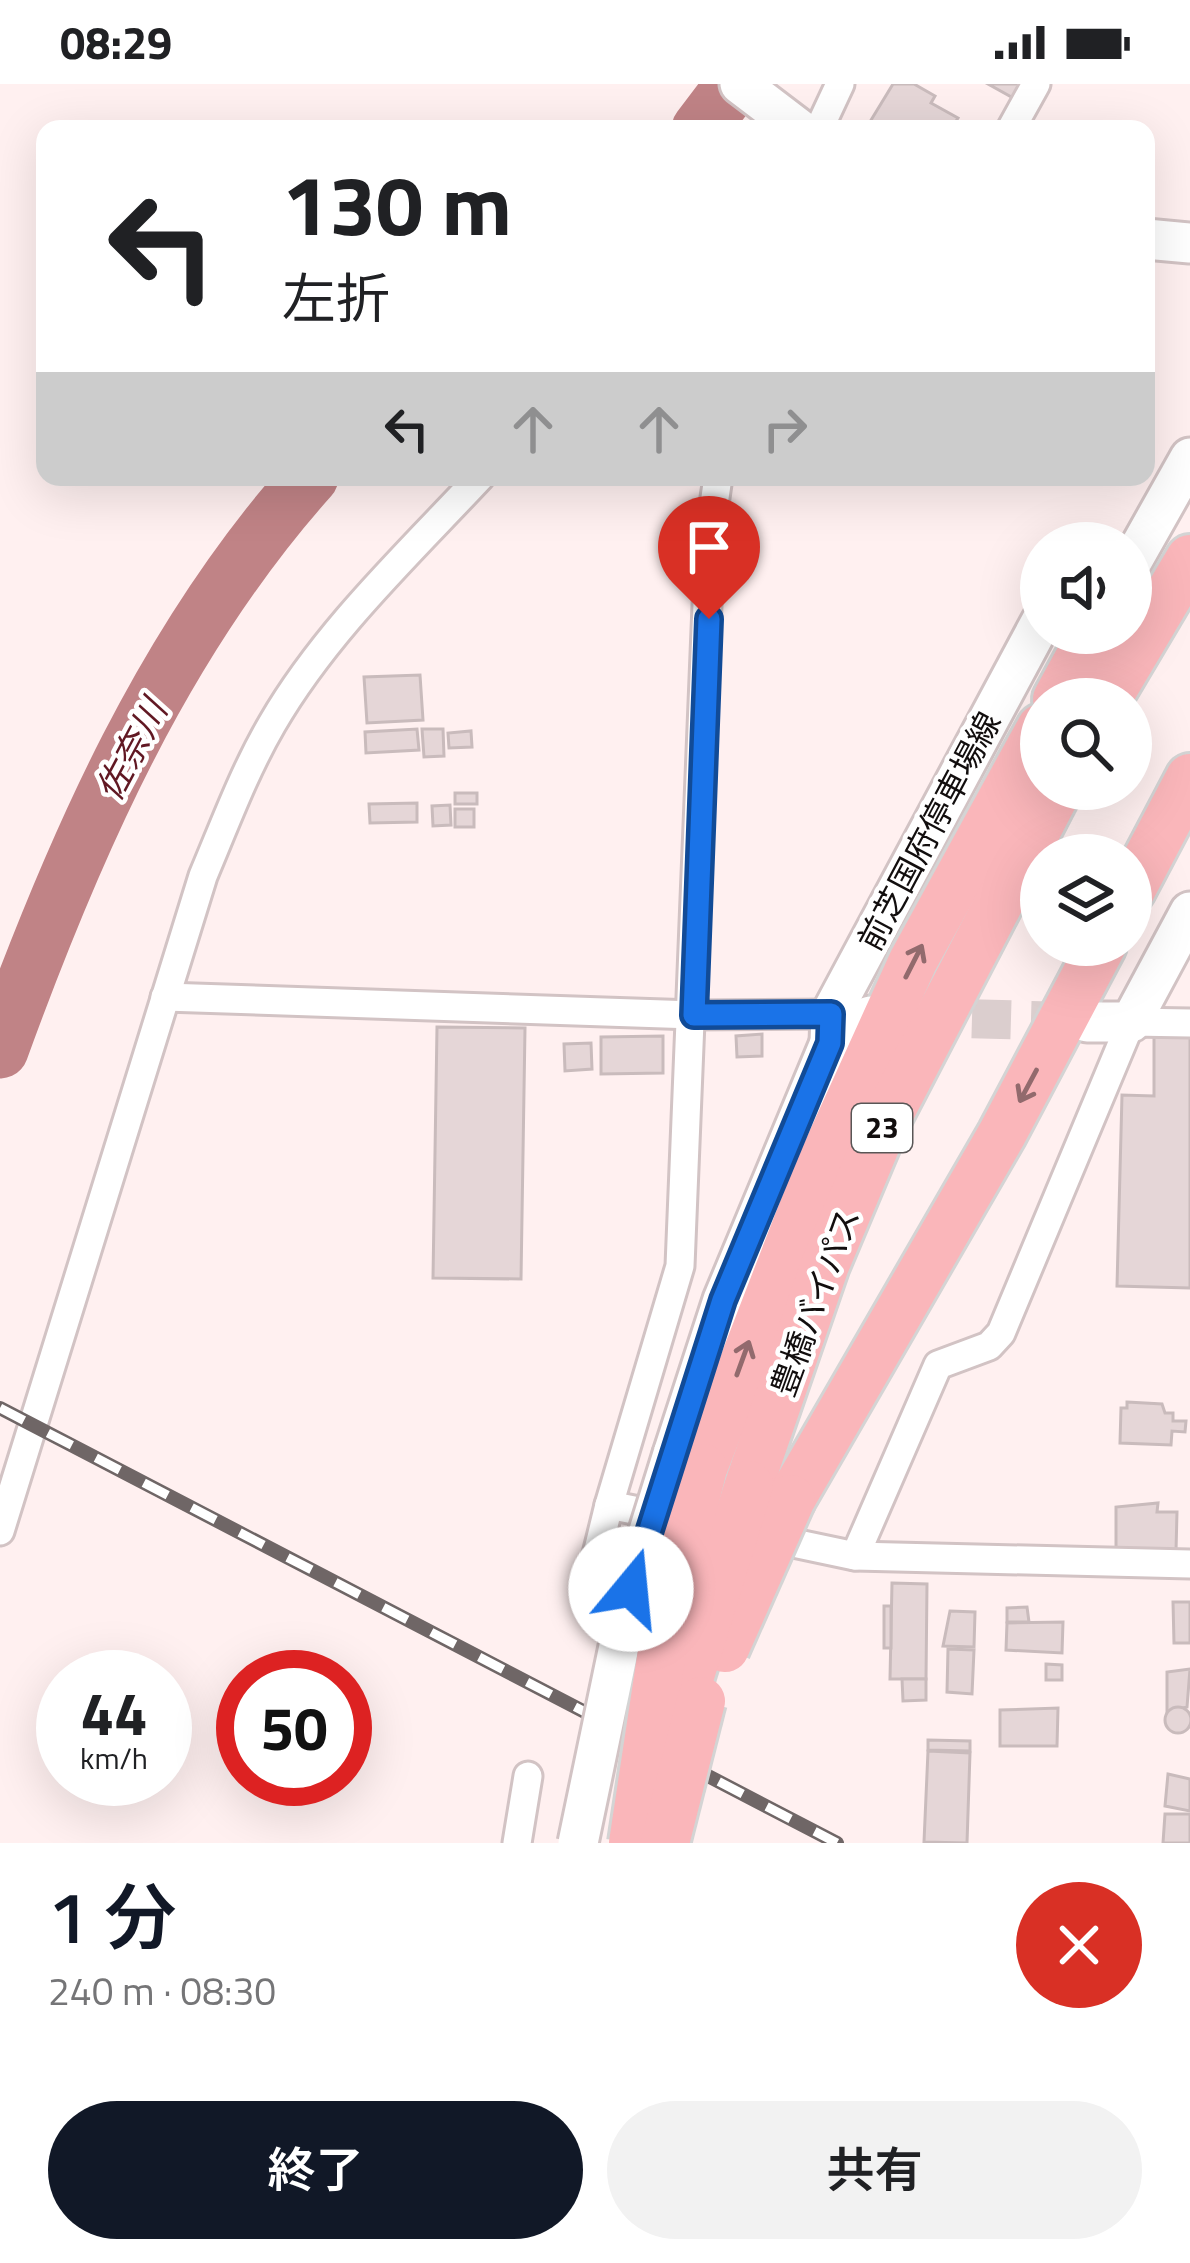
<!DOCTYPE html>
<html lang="ja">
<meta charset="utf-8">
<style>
body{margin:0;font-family:"Titillium Web","Noto Sans JP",sans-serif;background:#f2f2f2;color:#202124;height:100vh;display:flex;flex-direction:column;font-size:45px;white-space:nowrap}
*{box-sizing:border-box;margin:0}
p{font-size:39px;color:#757577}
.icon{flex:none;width:66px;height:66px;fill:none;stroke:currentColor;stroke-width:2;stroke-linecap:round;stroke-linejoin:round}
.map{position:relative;height:1759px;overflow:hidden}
.sheet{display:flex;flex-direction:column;background:#fff;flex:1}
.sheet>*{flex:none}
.hud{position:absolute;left:36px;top:36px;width:1119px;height:366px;border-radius:24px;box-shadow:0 12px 48px #0002;background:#fff;color:#202124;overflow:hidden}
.controls{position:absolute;left:1020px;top:438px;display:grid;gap:24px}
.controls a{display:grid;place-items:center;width:132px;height:132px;border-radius:50%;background:#fff;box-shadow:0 12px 48px #0002;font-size:60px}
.speed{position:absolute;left:36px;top:1566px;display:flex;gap:24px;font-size:60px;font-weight:700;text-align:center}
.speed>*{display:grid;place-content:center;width:156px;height:156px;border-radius:50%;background:#fff;box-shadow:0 12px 48px #0002;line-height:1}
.speed small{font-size:30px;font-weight:400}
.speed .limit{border:18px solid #d22;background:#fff;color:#111}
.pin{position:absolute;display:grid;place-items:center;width:102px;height:102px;color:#fff;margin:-123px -51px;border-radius:50% 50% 50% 0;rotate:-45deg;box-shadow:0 0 12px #0007}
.pin .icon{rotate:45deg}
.me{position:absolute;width:132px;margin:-66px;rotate:17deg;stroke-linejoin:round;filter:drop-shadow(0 0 9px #0008)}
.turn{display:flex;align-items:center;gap:42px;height:252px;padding:0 48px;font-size:54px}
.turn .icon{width:156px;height:156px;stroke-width:2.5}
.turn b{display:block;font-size:84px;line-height:102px}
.lanes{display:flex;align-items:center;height:114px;padding:0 48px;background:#0003;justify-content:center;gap:60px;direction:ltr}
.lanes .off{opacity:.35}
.round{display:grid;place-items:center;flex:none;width:126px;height:126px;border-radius:63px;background:#f2f2f2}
.overview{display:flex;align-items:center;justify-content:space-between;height:204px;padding:0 48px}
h1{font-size:72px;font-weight:600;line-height:90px;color:#111827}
.action{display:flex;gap:24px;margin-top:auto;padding:24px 48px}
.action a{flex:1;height:138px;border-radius:72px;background:#111827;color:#fff;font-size:48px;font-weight:600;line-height:138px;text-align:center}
.action a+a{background:#f2f2f2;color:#202124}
.status{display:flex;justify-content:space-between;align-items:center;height:84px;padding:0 60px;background:#fff;direction:ltr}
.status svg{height:33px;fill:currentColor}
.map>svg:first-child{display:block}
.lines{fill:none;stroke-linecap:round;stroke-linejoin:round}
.river{stroke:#c08386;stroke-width:57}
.building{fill:#e5d6d7;stroke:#c9bbbc;stroke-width:3}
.secondary-tunnel{stroke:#dbcece;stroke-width:39;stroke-dasharray:39 20;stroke-linecap:butt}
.minor-casing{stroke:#d2c3c4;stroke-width:33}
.secondary-casing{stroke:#d2c3c4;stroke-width:45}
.trunk-casing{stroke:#d4d4d4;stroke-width:54}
.minor{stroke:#fff;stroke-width:27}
.secondary{stroke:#fff;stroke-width:39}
.trunk{stroke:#fab6ba;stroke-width:48}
.rail-casing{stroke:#6f6666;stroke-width:14}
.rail{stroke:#fff;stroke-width:9;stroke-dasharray:27;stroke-linecap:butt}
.secondary-bridge-casing{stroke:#d2c3c4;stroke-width:45;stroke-linecap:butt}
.trunk-bridge-casing{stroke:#d4d4d4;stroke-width:54;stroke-linecap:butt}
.secondary-bridge{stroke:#fff;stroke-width:39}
.trunk-bridge{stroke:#fab6ba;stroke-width:48}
.oneway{stroke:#926a6d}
.route-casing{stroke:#114b97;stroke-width:30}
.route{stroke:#1a73e8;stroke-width:21}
.labels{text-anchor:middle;stroke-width:9;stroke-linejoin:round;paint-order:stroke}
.shield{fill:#fff;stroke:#595656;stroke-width:3}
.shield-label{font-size:30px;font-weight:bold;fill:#120e0e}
.street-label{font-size:33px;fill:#120e0e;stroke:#fff}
.water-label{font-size:36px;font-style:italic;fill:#611823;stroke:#fff}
</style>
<div class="status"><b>08:29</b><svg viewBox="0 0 49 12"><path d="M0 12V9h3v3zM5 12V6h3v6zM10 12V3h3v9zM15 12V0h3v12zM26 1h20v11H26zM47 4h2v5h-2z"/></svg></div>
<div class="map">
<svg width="1190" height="1759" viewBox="0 0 1190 1759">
<rect width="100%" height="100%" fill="#fff0f0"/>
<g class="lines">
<g class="river">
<polyline points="700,45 734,0"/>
<path d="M0,966c74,-204 164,-410 310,-573"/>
</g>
</g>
<g class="building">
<polygon points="893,0 914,0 935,12 931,19 958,34 951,45 868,41"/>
<polygon points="988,0 1024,0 1015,15"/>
<polygon points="420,591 423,636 367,639 364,593"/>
<polygon points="417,645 419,666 366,669 365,648"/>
<polygon points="422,645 443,645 444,672 424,673"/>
<polygon points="471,647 472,663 449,664 448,649"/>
<rect x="455" y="709" width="22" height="11"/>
<polygon points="417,719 417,738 370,739 369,720"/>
<polygon points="450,721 451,741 433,742 432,722"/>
<rect x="455" y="725" width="19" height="18"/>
<polygon points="437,943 525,944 521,1195 433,1194"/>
<polygon points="762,950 762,972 737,973 736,952"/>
<polygon points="1154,951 1190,951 1190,1204 1117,1202 1122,1011 1154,1012"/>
<polygon points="663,952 663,989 601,990 601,953"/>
<polygon points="591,959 592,985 565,987 564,960"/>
<polygon points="1127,1318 1162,1320 1165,1329 1173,1329 1173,1337 1186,1337 1185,1348 1172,1347 1171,1361 1120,1359 1121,1324 1127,1324"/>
<polygon points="1158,1419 1157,1428 1177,1428 1176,1467 1116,1467 1116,1423"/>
<polygon points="892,1499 927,1500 926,1595 890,1595"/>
<polygon points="1173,1518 1190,1518 1190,1559 1174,1559"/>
<rect x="884" y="1522" width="7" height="42"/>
<polygon points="1027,1523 1029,1538 1007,1538 1007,1524"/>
<polygon points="950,1527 975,1528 974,1563 943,1562"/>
<polygon points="1063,1538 1062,1569 1006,1566 1007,1539"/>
<polygon points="948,1565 974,1566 972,1610 947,1608"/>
<polygon points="1046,1580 1062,1581 1062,1596 1046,1596"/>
<polygon points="1190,1585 1187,1623 1167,1628 1167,1588"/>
<polygon points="902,1595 926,1595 926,1616 903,1617"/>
<circle cx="1178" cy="1636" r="13"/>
<polygon points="1058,1624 1057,1662 1000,1662 1000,1626"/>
<polygon points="928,1656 970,1657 970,1667 928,1666"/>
<polygon points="928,1667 970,1669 967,1759 924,1758"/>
<polygon points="1168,1690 1190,1695 1190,1727 1165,1722"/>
<polygon points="1165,1730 1190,1730 1190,1759 1163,1759"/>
</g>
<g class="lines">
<polyline class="secondary-tunnel" points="913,933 1087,938"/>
<g class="minor-casing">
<g id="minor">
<polyline points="819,45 840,0"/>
<polyline points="1011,45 1036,0"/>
<polyline points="165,913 694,931 831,930"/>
<polyline points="668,1433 609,1421 680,1182 710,448 718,393"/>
<path d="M0,1447l203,-655c22,-52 41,-104 69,-152 53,-92 136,-170 208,-247"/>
<polyline points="765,1453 855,1472 938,1281 989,1262 1001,1249 1131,938 1190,939"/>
<polyline points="855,1472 1190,1480"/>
<polyline points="587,1511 609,1421"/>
<polyline points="517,1759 528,1692"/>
</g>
</g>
<g class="secondary-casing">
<g id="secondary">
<polyline points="740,0 799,45"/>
<polyline points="1146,155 1190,159"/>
<polyline points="1131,479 1190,374"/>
<polyline points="1087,938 1131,938 1190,828"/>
<polyline points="830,959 831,930 1041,538"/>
<polyline points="673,1370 723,1216 830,959 848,939 871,932"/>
</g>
</g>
<g class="trunk-casing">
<g id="trunk">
<polyline points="1057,615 1093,549"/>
<polyline points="1107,615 1190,475"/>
<polyline points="1131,806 1190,694"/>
<polyline points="703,1384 816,1091 913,877 1041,644"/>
<polyline points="749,1401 825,1181 886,1036 1058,705"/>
<polyline points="791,1415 1002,1050 1102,861"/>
</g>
</g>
<use href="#minor" class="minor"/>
<use href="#secondary" class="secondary"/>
<use href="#trunk" class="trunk"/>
<g class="rail-casing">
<polyline id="rail" points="0,1324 837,1759"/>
</g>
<use href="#rail" class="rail"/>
<g class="secondary-bridge-casing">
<polyline id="secondary-bridge" points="578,1759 631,1505 673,1370"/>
</g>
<g class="trunk-bridge-casing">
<g id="trunk-bridge">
<polyline points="725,1564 791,1415"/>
<polyline points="672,1650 749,1401"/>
<polyline points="633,1759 671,1508 703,1384"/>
<polyline points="665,1759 701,1617"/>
</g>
</g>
<use href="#secondary-bridge" class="secondary-bridge"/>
<use href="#trunk-bridge" class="trunk-bridge"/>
</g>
<defs><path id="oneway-shaft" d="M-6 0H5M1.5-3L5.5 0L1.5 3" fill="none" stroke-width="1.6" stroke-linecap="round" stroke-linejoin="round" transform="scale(3)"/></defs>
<g class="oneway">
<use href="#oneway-shaft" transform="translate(914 877) rotate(-63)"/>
<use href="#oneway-shaft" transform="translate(1028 1002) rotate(118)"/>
<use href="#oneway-shaft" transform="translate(743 1274) rotate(-70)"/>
</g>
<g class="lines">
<g class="route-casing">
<polyline id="route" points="631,1505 723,1216 830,959 831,930 694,931 709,535"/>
</g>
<use href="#route" class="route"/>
</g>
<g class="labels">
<rect class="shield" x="852" y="1020" width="60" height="48" rx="9"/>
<g class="shield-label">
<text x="882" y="1054">23</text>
</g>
<g class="street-label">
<text transform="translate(929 747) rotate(-62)" y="12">前芝国府停車場線</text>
<text transform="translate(815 1218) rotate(-70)" y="12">豊橋バイパス</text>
</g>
<g class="water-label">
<text transform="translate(131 666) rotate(-62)" y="13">佐奈川</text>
</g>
</g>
</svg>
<div class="controls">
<a><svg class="icon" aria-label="sound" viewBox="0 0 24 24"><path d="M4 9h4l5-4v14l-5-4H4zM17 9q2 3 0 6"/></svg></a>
<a><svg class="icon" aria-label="search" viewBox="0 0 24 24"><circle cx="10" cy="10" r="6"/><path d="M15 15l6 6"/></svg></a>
<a><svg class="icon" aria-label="layers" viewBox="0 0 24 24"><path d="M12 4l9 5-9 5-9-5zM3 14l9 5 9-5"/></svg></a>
</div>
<div class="speed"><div>44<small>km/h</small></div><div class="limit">50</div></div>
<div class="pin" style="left:709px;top:535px;background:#d93025"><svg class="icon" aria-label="arrive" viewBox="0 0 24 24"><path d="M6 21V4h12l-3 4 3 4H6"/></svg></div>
<svg class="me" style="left:631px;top:1505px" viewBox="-20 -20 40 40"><circle r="19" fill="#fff"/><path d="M0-13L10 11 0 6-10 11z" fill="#1a73e8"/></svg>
<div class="hud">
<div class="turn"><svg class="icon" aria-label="left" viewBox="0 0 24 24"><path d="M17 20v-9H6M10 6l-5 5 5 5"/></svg><div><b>130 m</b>左折</div></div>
<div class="lanes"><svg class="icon" aria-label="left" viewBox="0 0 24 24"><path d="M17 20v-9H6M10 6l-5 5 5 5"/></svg><svg class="icon off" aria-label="ahead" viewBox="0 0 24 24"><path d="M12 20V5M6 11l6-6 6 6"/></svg><svg class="icon off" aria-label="ahead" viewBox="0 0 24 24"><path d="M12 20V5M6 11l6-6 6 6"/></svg><svg class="icon off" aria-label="right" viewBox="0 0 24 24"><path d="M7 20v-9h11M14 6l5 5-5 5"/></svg></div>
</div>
</div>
<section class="sheet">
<div class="overview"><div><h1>1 分</h1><p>240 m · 08:30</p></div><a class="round" style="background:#d93025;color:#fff"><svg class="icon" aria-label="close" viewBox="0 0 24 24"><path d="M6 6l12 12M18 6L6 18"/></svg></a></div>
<div class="action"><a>終了</a><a>共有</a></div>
</section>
